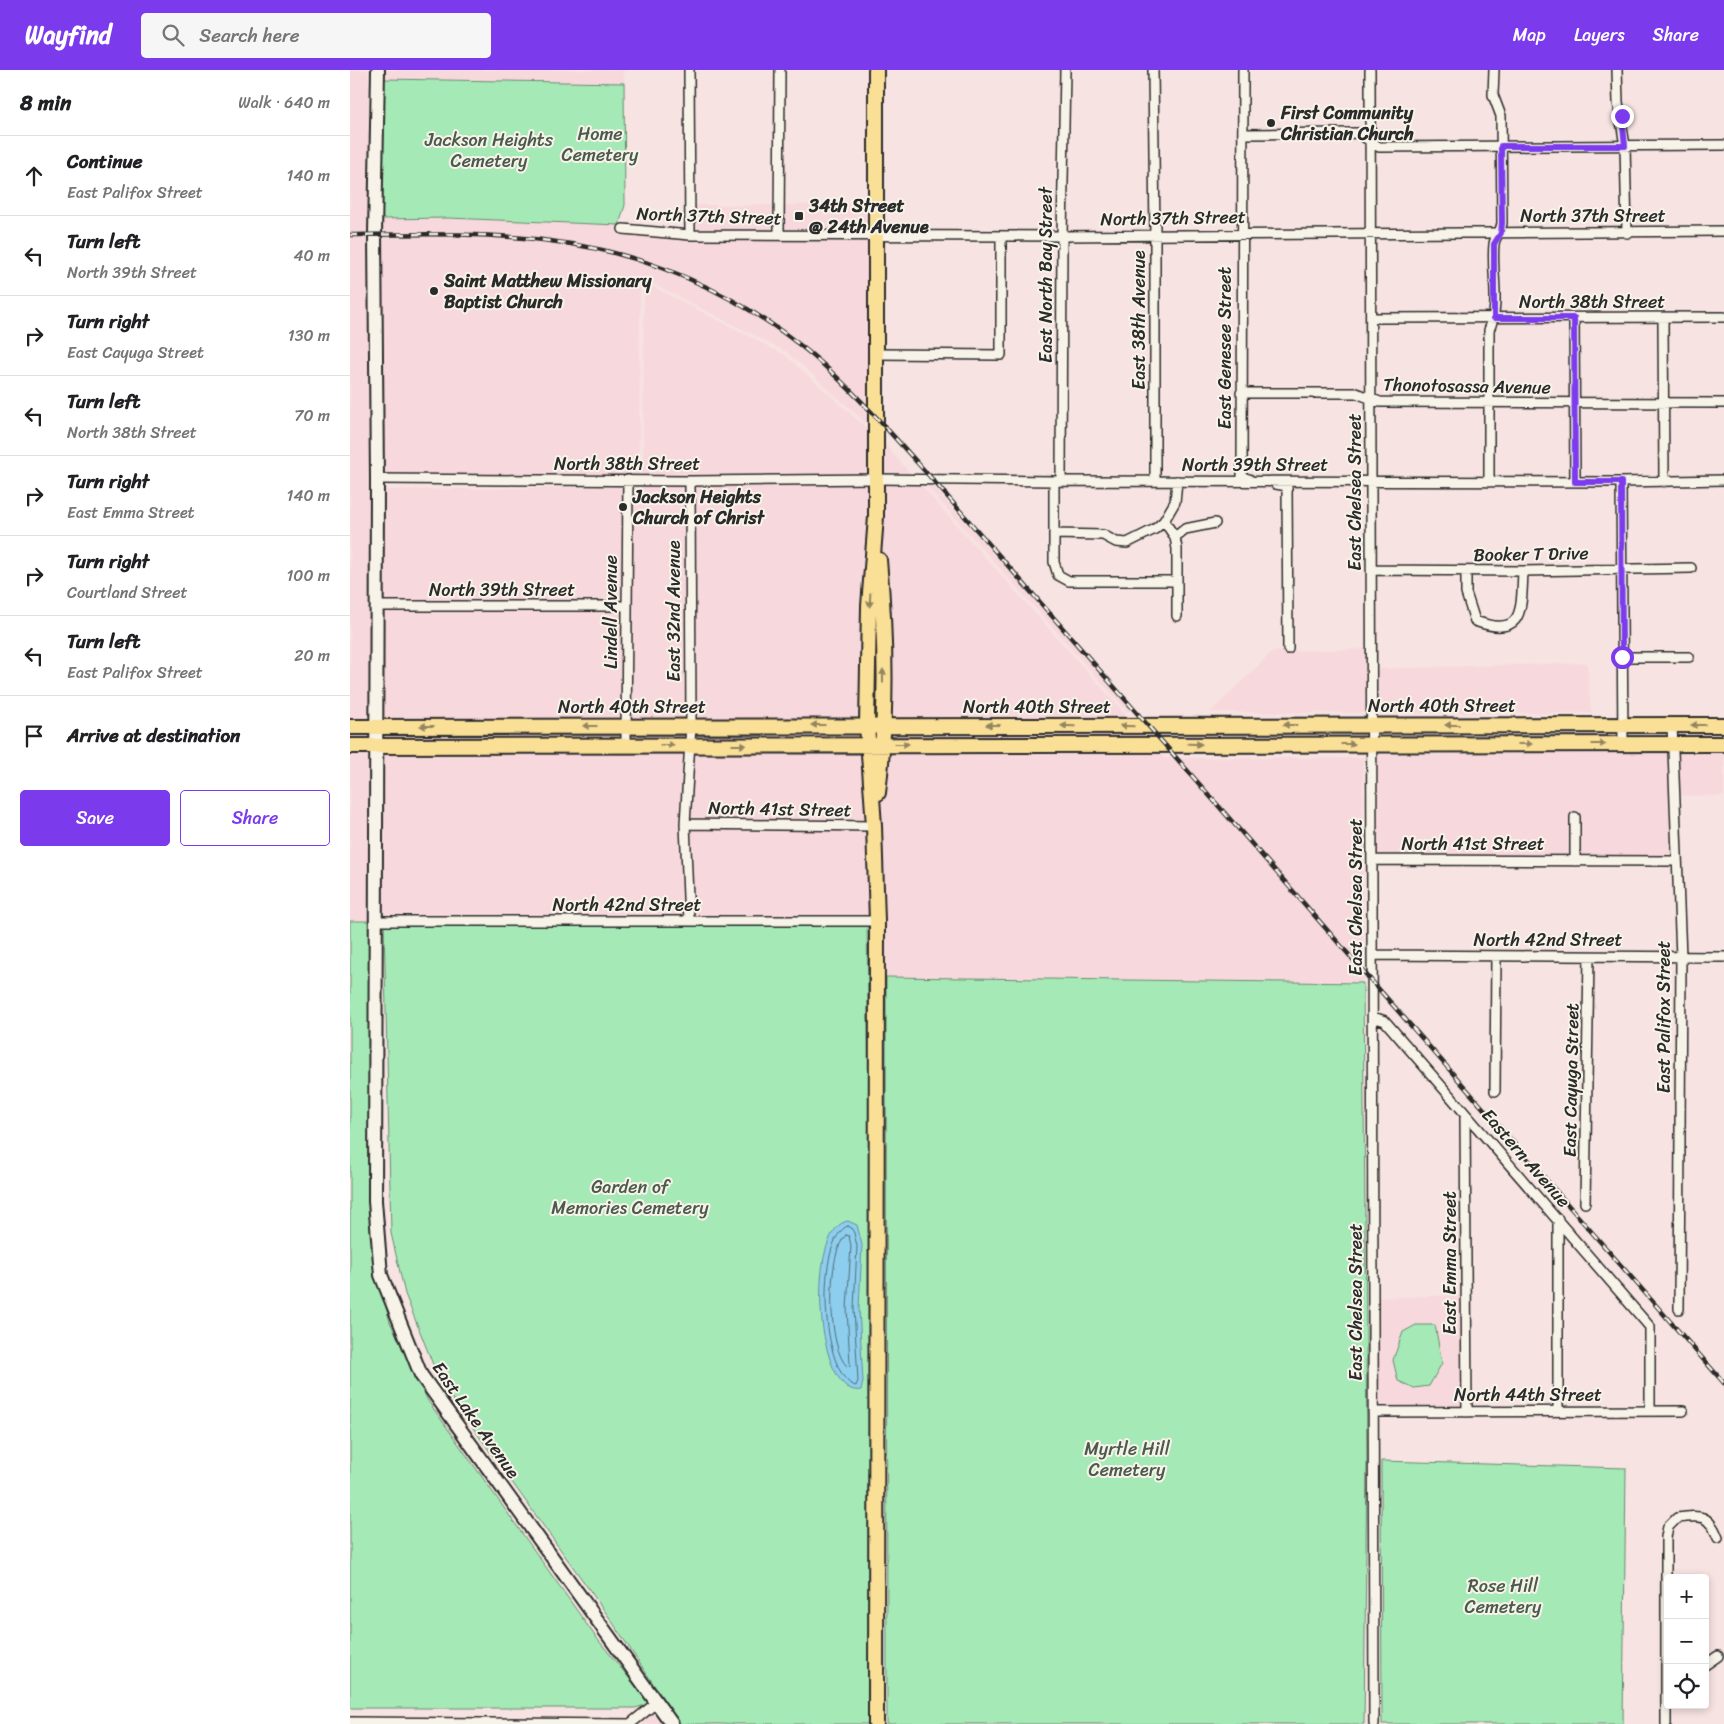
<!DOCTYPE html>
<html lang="en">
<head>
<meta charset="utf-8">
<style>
  :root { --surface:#fff; --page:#f6f6f6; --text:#202124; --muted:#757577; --line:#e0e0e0; --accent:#7c3aed }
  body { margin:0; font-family:Sriracha,sans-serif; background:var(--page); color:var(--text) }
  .controls { position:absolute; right:15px; bottom:15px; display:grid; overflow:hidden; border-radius:5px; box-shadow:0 2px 8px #0003 }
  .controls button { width:45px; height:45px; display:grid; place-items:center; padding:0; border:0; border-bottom:1px solid var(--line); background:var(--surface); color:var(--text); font:25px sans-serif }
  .stop { position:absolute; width:15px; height:15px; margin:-11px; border:4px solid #7c3aed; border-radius:50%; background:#fff }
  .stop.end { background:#7c3aed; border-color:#fff; box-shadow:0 1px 5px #0008 }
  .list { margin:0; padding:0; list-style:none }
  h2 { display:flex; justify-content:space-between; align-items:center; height:65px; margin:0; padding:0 20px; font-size:21px }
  h2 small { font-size:16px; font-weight:400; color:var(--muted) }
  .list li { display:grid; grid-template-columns:32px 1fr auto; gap:15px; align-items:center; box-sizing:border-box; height:80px; padding:0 20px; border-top:1px solid var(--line) }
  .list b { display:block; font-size:19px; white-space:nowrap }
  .list p { margin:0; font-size:16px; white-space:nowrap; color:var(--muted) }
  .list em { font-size:16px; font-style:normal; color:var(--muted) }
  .actions { display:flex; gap:10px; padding:15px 20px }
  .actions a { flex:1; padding:11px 0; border:1px solid var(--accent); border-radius:5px; text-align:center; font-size:18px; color:var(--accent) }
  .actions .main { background:var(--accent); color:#fff }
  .icon { flex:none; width:28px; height:28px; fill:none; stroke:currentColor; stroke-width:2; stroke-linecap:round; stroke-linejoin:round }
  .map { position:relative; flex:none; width:1374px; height:1654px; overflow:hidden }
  header { display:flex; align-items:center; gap:30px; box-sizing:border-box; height:70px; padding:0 25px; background:var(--accent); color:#fff }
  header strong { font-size:24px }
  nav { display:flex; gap:28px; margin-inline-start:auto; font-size:18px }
  .search { width:350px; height:45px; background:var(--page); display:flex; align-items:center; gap:12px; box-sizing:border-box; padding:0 18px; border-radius:5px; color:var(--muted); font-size:19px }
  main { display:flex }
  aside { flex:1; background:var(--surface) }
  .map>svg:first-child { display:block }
  .built { fill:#f7d8dc }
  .green { fill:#a5eab6; stroke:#688a70 }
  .water { fill:#8dceee; stroke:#668da0 }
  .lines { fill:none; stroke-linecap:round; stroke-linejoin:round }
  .shore { stroke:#526c79; stroke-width:1 }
  .street-casing { stroke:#2b2b2b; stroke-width:12 }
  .secondary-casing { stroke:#2b2b2b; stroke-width:16 }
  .primary-casing { stroke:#2b2b2b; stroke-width:18 }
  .street { stroke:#f7f3e8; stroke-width:9 }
  .secondary { stroke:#f7f3e8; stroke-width:12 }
  .primary { stroke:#fadf96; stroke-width:14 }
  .rail-casing { stroke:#2b2b2b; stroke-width:4.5 }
  .rail { stroke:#f7f3e8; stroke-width:2.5; stroke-dasharray:8; stroke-linecap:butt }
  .oneway { fill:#928560 }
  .route { stroke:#7c3aed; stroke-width:6 }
  .poi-dot { fill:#2b2b2b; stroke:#f7f3e8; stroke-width:2 }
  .labels { text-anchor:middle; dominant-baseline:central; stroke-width:4; stroke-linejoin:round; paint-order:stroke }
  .poi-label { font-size:18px; font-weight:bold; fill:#2b2b2b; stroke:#f7f3e8; text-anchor:start }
  .park-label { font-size:18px; fill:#4a5b4e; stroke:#f7f3e8 }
  .street-label { font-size:18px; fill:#2b2b2b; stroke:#f7f3e8 }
</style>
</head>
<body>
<header>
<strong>Wayfind</strong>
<div class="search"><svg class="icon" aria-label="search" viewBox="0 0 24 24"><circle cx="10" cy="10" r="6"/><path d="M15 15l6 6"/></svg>Search here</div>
<nav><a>Map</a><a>Layers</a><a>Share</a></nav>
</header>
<main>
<aside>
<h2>8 min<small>Walk · 640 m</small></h2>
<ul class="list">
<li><svg class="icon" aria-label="ahead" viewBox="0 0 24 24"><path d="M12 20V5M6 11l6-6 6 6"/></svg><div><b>Continue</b><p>East Palifox Street</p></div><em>140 m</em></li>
<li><svg class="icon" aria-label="left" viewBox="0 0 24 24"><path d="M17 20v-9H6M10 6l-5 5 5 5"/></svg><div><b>Turn left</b><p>North 39th Street</p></div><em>40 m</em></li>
<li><svg class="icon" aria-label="right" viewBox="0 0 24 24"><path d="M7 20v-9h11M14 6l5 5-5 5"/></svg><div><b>Turn right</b><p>East Cayuga Street</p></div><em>130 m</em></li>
<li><svg class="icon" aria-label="left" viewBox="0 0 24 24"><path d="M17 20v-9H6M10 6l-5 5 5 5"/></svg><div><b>Turn left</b><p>North 38th Street</p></div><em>70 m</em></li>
<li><svg class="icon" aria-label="right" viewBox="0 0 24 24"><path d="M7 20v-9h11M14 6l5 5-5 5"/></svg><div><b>Turn right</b><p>East Emma Street</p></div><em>140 m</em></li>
<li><svg class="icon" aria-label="right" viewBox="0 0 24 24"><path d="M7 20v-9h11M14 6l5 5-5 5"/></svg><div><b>Turn right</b><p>Courtland Street</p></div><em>100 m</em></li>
<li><svg class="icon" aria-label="left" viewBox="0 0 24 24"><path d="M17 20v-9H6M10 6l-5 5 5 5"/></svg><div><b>Turn left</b><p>East Palifox Street</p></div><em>20 m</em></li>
<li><svg class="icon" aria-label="arrive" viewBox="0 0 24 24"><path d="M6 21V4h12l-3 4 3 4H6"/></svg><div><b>Arrive at destination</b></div></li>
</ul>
<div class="actions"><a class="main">Save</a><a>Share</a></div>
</aside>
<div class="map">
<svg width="1374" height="1654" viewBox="0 0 1374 1654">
  <rect width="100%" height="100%" fill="#f7e3e1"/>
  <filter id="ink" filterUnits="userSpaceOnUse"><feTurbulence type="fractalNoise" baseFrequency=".02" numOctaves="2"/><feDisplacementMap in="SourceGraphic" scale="10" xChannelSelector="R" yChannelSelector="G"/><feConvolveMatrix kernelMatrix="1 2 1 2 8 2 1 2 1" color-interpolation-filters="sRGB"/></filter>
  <g filter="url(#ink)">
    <path class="built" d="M0,0H18L21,420L293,417L294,212L435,285L533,373L814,688H1013V913L527,907V852L0,850Z
      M33,0H274V13L33,9Z
      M521,134V161H434V135Z
      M344,135H425V161H344Z
      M98,148L269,155L268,163L335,169H521V357L437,282L294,209L290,212L289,406L32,405L30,149Z
      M574,413H580L784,641H777Z
      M1017,579L1016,643L861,642L923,581L942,583V581Z
      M1237,593L1241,643H1026V599Z
      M1318,683L1321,787H1230L1229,743L1220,744V786L1026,785V685Z
      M1327,683H1374V726L1328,725Z
      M1111,1225L1112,1337L1027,1338V1228Z
      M305,1639L316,1654H287Z"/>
    <path class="green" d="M33,9L274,13L275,135L269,155L98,148L30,149Z
      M0,851H21L18,1130L24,1193L40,1252L78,1331L245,1566L300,1634L285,1638H0Z
      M34,851H517L521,1228L520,1654H330L259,1547L90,1312L55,1224L41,1163Z
      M536,907L1013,913L1017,1390L1014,1654H537Z
      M1066,1255H1085L1092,1293L1079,1316L1064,1318L1048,1311L1043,1290L1053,1262Z
      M1031,1391L1276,1398L1273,1654H1032Z"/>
    <path class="water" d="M498,1151L507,1155L512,1175L509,1238L513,1312L511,1320C465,1329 455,1157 498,1151Z"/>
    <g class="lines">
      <path class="shore" d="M498,1156L503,1159L507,1176L504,1238L508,1311L506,1316C470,1307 465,1166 498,1156Z
        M496,1165L499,1166L501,1176L497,1238L500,1295L498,1297C477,1281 476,1182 496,1165Z"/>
      <g class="street-casing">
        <path id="street" d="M339,0L340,165
          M803,0L805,165V410
          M893,0L892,407L899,409
          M1020,0L1024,1654
          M1267,0L1268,32L1275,76L1277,163
          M893,64L1008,63L1029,77L1374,75
          M273,159L340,165L712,166L1374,161
          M429,165L430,0
          M1021,248L1374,247
          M1224,248L1225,412
          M1313,249L1314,412
          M526,284L651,285V166
          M891,323H1006L1030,332L1374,333
          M27,409L340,411L526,409L704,411L1271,412L1374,410
          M704,411V492L708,505L719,511H827
          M711,411L712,166L715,0
          M1139,412V260C1151,234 1141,203 1144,174C1145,166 1151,162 1152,153L1151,46L1143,25L1144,0
          M1271,412L1273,674
          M926,414L937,416L938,579
          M814,451L825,467L827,479V546
          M704,464L753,465L766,472L777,473L805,459L814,451L825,432L827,411
          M825,467L835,459L865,453
          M1022,500L1173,501L1341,498
          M1116,502V523L1125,551C1175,569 1171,539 1173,501
          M27,536H277
          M1272,587H1339
          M1322,655L1331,887L1329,1239
          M276,675L278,410
          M335,754L524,756
          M1022,790L1326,791
          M1225,791V747
          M27,851H527
          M339,851L335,754L341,655L340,411
          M1022,885L1374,887
          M1023,947L1035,951L1300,1257V1341
          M1145,1021L1146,886
          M1115,1044L1117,1342
          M1235,1133L1239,887
          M1208,1149V1341
          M1023,1342L1333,1341
          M1355,1595L1368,1586
          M0,1652L280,1654L306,1633
          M1316,1654V1467L1318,1457L1327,1448C1351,1445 1359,1444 1368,1468"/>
      </g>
      <g class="secondary-casing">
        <path id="secondary" d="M28,0L25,164L27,409L25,1131L31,1205L71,1305L322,1654"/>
      </g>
      <g class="primary-casing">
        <path id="primary" d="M0,657L1374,655
          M0,676L1374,674
          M528,723C537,647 536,567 529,490
          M526,1654L527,851L524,756L517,655L519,536L526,447V0"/>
      </g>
      <use href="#street" class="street"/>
      <use href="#secondary" class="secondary"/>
      <use href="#primary" class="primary"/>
      <g class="rail-casing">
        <path id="rail" d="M0,165C67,164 134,162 200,171C295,182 388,223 461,284C505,321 543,366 582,409L1374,1313"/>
      </g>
      <use href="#rail" class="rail"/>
    </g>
    <defs><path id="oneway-solid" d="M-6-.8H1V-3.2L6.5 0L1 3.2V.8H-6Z" transform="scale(1.25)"/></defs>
    <g class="oneway">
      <use href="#oneway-solid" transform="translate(520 530) rotate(93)"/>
      <use href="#oneway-solid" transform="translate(533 606) rotate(-90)"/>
      <use href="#oneway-solid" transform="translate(468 655) rotate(180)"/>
      <use href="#oneway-solid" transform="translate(643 655) rotate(180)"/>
      <use href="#oneway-solid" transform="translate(940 655) rotate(-180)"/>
      <use href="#oneway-solid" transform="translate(1102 655) rotate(180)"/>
      <use href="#oneway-solid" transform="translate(1348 655) rotate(-180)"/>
      <use href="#oneway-solid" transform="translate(77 656) rotate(180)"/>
      <use href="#oneway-solid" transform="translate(240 656) rotate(180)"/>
      <use href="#oneway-solid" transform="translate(718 656) rotate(-179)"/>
      <use href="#oneway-solid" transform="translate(777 656) rotate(-179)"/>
      <use href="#oneway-solid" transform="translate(552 674)"/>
      <use href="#oneway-solid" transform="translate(845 674) rotate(1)"/>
      <use href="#oneway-solid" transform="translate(998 674)"/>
      <use href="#oneway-solid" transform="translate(1175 674)"/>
      <use href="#oneway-solid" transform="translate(1249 674)"/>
      <use href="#oneway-solid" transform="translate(317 675)"/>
      <use href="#oneway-solid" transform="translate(389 675)"/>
    </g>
  </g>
  <g class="lines" filter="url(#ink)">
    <path class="route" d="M1272,46L1275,76H1151L1152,153L1151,163L1144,174V248H1224L1225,412H1271L1272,587"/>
  </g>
  <g class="poi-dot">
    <circle cx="921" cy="53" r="5"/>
    <rect x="444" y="141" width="10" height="10" rx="2.5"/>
    <circle cx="84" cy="221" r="5"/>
    <circle cx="273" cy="437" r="5"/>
  </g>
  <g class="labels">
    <g class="poi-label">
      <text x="931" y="43">First Community<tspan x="931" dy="21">Christian Church</tspan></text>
      <text x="459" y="136">34th Street<tspan x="459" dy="21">@ 24th Avenue</tspan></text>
      <text x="94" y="211">Saint Matthew Missionary<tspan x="94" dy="21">Baptist Church</tspan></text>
      <text x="283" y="427">Jackson Heights<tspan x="283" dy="21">Church of Christ</tspan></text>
    </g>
    <g class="park-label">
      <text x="250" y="64">Home<tspan x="250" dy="21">Cemetery</tspan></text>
      <text x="139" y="70">Jackson Heights<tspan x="139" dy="21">Cemetery</tspan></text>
      <text x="280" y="1117">Garden of<tspan x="280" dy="21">Memories Cemetery</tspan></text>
      <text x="777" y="1379">Myrtle Hill<tspan x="777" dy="21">Cemetery</tspan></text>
      <text x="1153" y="1516">Rose Hill<tspan x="1153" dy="21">Cemetery</tspan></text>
    </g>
    <g class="street-label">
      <text transform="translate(359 146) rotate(2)">North 37th Street</text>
      <text x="1243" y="146">North 37th Street</text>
      <text transform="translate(823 148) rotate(-1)">North 37th Street</text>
      <text transform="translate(696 205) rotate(-90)">East North Bay Street</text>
      <text x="1242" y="232">North 38th Street</text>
      <text transform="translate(789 250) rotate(-90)">East 38th Avenue</text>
      <text transform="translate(875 278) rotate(-90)">East Genesee Street</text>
      <text transform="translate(1117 316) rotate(1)">Thonotosassa Avenue</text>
      <text x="277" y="394">North 38th Street</text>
      <text x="905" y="395">North 39th Street</text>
      <text transform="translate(1005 422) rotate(-90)">East Chelsea Street</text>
      <text transform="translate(1181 484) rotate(-1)">Booker T Drive</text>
      <text x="152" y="520">North 39th Street</text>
      <text transform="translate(324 541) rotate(-90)">East 32nd Avenue</text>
      <text transform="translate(261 542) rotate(-90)">Lindell Avenue</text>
      <text x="1092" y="636">North 40th Street</text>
      <text x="282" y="637">North 40th Street</text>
      <text x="687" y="637">North 40th Street</text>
      <text transform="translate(430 739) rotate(1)">North 41st Street</text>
      <text x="1123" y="774">North 41st Street</text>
      <text transform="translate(1006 827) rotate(-90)">East Chelsea Street</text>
      <text x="277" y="835">North 42nd Street</text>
      <text x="1198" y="870">North 42nd Street</text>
      <text transform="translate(1314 947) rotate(-90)">East Palifox Street</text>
      <text transform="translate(1221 1010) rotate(-89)">East Cayuga Street</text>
      <text transform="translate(1176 1088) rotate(49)">Eastern Avenue</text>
      <text transform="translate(1100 1193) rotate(-90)">East Emma Street</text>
      <text transform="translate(1006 1232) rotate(-90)">East Chelsea Street</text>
      <text x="1178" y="1325">North 44th Street</text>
      <text transform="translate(126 1350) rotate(55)">East Lake Avenue</text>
    </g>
  </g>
</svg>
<div class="controls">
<button>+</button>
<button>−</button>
<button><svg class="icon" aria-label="locate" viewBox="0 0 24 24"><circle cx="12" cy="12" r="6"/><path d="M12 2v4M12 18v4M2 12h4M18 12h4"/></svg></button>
</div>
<div class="stop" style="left:1272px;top:587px"></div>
<div class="stop end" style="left:1272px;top:46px"></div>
</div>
</main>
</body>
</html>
